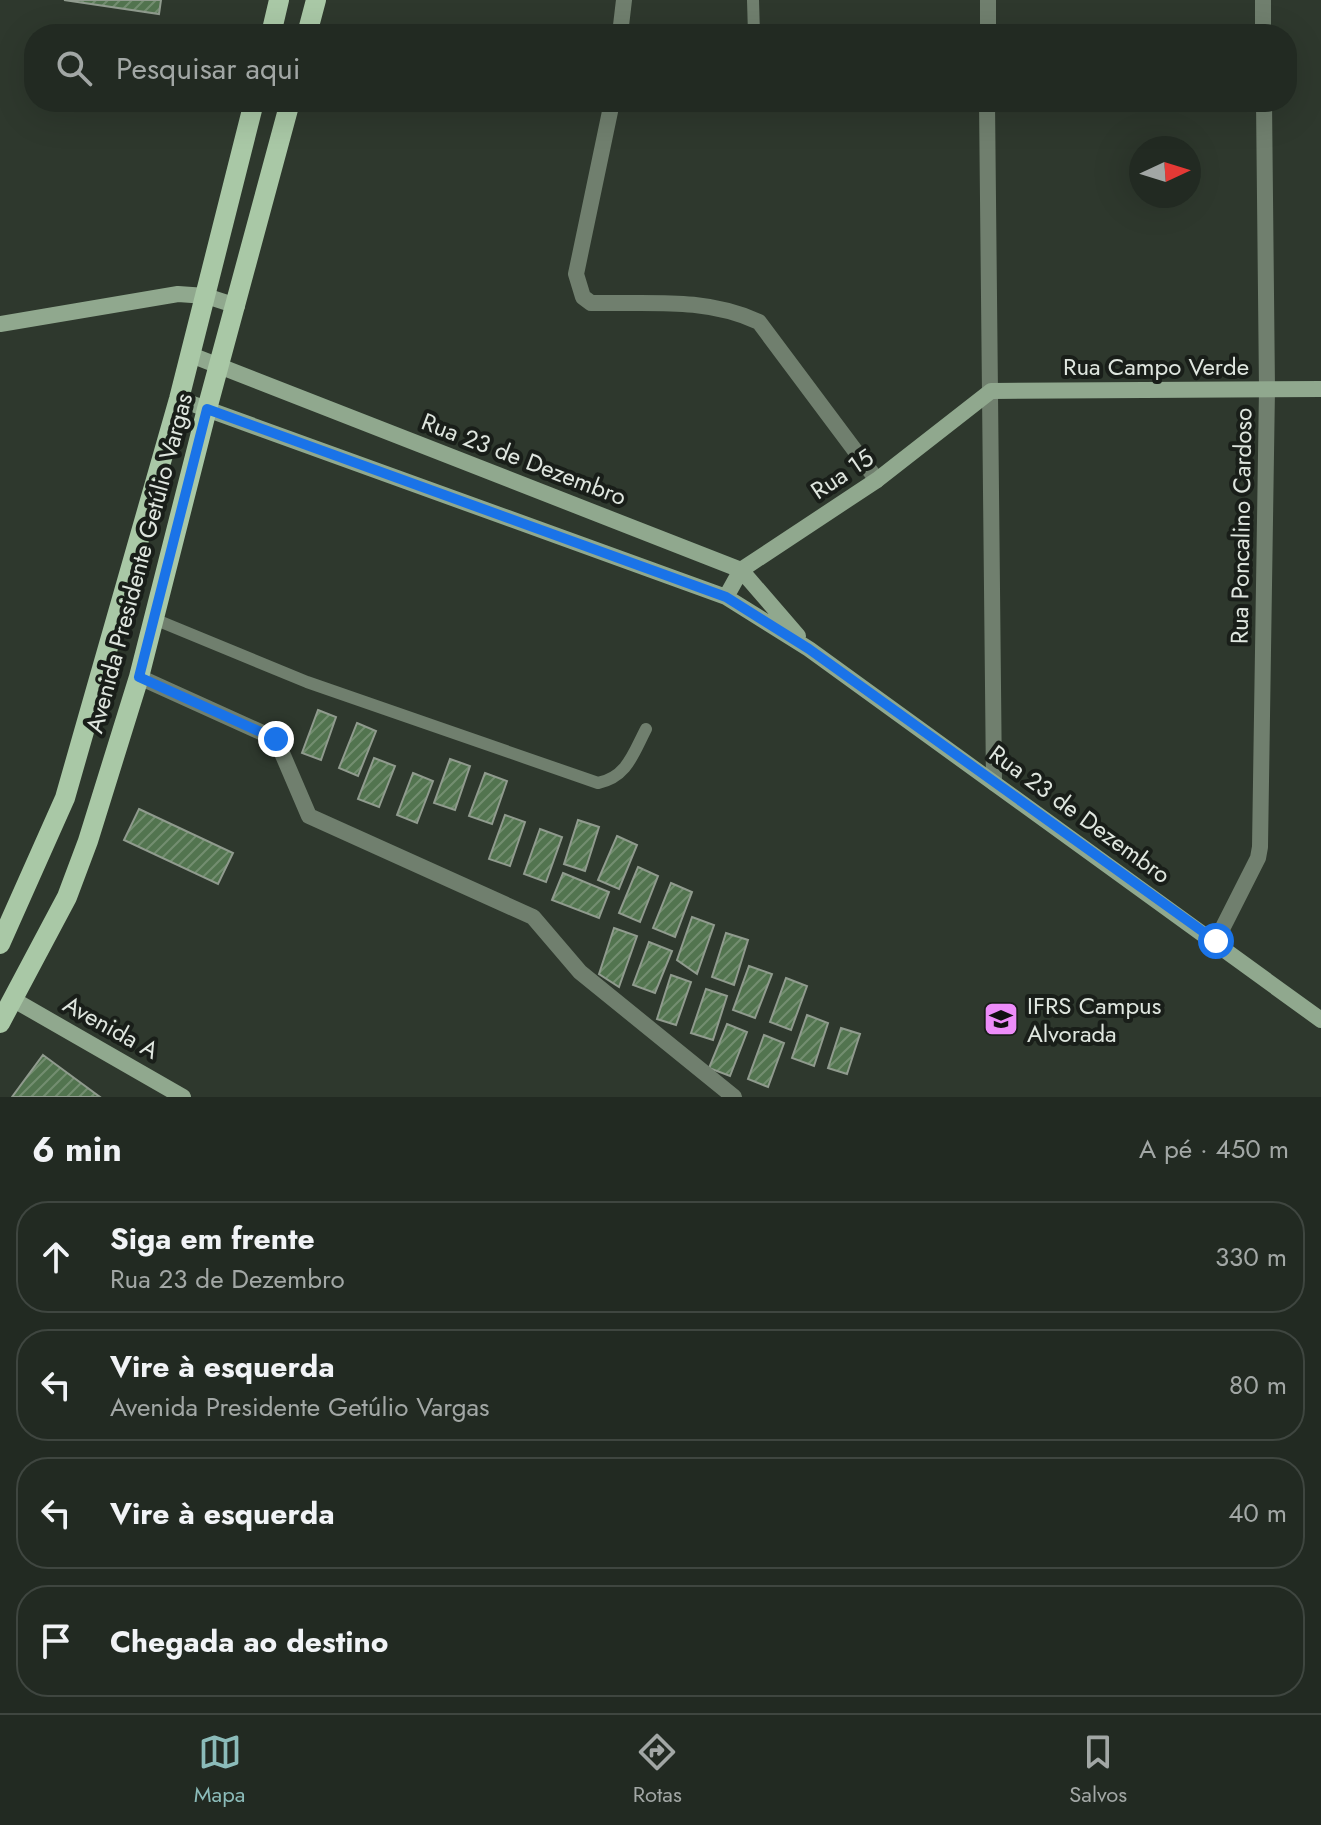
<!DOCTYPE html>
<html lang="pt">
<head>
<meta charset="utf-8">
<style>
  :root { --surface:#222a22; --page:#2a322a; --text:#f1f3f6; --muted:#a2a7a5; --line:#3f4640; --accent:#8bbbb9 }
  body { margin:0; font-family:Jost,sans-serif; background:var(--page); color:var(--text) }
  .compass { position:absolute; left:1129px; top:136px; width:72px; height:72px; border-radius:50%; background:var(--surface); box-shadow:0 8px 32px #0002; rotate:86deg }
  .stop { position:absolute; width:24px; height:24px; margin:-18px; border:6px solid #1a73e8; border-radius:50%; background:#fff }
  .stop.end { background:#1a73e8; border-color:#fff; box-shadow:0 2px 8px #0008 }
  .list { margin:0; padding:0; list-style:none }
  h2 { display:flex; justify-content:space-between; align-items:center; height:104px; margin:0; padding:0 32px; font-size:34px }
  h2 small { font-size:26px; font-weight:400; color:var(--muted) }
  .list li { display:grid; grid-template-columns:52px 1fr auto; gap:24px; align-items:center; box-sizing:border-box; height:112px; margin:0 16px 16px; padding:0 16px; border:2px solid var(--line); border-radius:32px }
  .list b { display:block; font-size:30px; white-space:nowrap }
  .list p { margin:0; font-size:26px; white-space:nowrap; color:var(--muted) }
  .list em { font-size:26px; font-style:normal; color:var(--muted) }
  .icon { flex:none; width:44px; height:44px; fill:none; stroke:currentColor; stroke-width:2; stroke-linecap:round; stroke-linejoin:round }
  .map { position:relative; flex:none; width:1321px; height:1097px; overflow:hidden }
  .search { position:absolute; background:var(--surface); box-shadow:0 8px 32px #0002; left:24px; right:24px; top:24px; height:88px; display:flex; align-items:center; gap:20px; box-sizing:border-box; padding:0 28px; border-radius:32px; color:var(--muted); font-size:30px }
  .sheet { height:616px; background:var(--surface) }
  nav { display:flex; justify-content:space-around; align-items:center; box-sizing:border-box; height:112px; border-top:2px solid var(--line); background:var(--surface); font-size:22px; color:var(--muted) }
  nav a { display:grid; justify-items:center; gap:4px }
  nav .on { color:var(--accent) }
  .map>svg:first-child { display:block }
  .building { fill:url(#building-hatch); stroke:#909b8e; stroke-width:2 }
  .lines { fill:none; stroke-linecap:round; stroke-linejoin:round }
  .lane { stroke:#707f6e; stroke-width:12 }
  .street { stroke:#707f6e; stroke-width:16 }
  .secondary { stroke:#90a88e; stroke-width:16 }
  .primary { stroke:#a9c8a6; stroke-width:20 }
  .route { stroke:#1a73e8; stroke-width:10 }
  .labels { text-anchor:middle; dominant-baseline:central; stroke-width:8; stroke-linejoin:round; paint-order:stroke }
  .street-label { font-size:24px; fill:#dfe6df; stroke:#191e19 }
  .poi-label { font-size:24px; fill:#dfe6df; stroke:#191e19; text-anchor:start }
</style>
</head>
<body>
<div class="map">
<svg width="1321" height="1097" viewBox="0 0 1321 1097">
  <defs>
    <pattern id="building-hatch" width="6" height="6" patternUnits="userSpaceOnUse" patternTransform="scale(2)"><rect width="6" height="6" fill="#52744f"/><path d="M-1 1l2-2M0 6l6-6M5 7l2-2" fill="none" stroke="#738e70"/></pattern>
  </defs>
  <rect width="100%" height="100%" fill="#2e382d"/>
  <path class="building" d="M64,0H161L159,14Z
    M318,710L336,717L321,760L302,753Z
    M357,723L376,731L358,776L339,768Z
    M374,758L395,766L379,807L358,799Z
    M450,759L470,766L455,810L434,803Z
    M413,773L433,781L417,823L397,815Z
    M485,773L507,781L492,824L469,816Z
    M139,809L233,853L218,884L124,840Z
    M505,815L525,822L510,866L489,859Z
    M578,820L599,827L585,871L564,864Z
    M540,829L562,837L546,882L524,874Z
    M617,836L637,845L619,889L598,880Z
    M638,867L658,876L640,922L619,913Z
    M563,873L609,892L599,918L552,900Z
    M671,883L692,892L675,937L653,928Z
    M692,917L714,925L697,974L677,960Z
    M614,928L637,936L619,987L599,974Z
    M726,933L748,940L734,985L712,977Z
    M649,942L672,951L655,993L633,985Z
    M749,966L772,974L755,1018L733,1010Z
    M671,975L691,982L676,1025L657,1019Z
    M786,978L807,986L791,1030L770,1022Z
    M706,989L727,996L713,1040L691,1033Z
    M807,1015L828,1023L814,1066L792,1058Z
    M727,1024L747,1032L730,1076L709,1068Z
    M841,1028L860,1034L847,1074L828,1068Z
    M764,1035L784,1043L768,1087L748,1079Z
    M43,1055L100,1097H12Z"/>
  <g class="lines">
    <path class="lane" d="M753,0L754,34
      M154,619L307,682L598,783C627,777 633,754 646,729"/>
    <path class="street" d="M1263,0V34
      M620,34L624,0
      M988,34V0
      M612,102L576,274L583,297L591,303C648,304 706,297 759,322L877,480
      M796,102L987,104
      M987,102L994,783
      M139,677L276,739L309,816L533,917L580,972L734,1097
      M1216,941L1258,858L1260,847L1267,389L1264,102"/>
    <path class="secondary" d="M0,324L178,294L206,296L237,306
      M191,355L741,570L798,636
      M179,399L726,597L809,649L1321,1020
      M726,597L741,570L877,480L991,391L1321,389
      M14,1000L183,1097"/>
    <path class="primary" d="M271,34L279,0
      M307,34L316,0
      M0,944L65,798L179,399L254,102
      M0,1023L67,897L88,841L139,677L207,409L290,102"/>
  </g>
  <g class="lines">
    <path class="route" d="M276,739L139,677L207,409L726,597L809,649L1216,941"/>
  </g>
  <defs>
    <g id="university-square" transform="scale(1.8)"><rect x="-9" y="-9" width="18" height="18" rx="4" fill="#ed8cf9" stroke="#191e19"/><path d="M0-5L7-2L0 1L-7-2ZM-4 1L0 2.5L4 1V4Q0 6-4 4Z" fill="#111"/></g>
  </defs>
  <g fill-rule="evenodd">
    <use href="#university-square" x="1001" y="1019"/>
  </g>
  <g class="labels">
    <g class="street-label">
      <text x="1156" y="366">Rua Campo Verde</text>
      <text transform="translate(524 459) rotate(21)">Rua 23 de Dezembro</text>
      <text transform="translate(842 474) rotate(-34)">Rua 15</text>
      <text transform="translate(1241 526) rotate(-89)">Rua Poncalino Cardoso</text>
      <text transform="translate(139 563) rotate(-75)">Avenida Presidente Getúlio Vargas</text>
      <text transform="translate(1080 814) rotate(36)">Rua 23 de Dezembro</text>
      <text transform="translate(111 1027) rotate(29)">Avenida A</text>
    </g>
    <g class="poi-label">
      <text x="1027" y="1005">IFRS Campus<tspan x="1027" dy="28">Alvorada</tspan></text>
    </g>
  </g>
</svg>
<svg class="compass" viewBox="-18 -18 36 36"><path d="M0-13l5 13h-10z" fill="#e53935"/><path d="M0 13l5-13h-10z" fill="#a2a7a5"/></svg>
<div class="stop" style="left:1216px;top:941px"></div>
<div class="stop end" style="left:276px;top:739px"></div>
<div class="search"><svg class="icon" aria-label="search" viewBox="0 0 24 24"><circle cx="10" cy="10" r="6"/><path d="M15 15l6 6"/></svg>Pesquisar aqui</div>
</div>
<section class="sheet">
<h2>6 min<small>A pé · 450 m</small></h2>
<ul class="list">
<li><svg class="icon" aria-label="ahead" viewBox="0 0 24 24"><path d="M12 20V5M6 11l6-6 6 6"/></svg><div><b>Siga em frente</b><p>Rua 23 de Dezembro</p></div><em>330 m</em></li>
<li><svg class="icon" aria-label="left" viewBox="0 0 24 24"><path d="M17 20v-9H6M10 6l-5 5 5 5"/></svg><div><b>Vire à esquerda</b><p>Avenida Presidente Getúlio Vargas</p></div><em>80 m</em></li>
<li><svg class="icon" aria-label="left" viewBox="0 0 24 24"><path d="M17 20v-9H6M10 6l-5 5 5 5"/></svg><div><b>Vire à esquerda</b></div><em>40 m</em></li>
<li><svg class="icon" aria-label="arrive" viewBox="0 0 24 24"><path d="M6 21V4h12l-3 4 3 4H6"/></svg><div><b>Chegada ao destino</b></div></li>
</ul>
</section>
<nav>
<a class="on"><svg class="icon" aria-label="map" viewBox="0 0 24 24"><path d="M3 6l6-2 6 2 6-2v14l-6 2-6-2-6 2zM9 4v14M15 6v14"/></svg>Mapa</a>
<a><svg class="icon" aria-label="directions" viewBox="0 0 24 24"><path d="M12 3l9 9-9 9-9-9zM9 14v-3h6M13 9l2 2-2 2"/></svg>Rotas</a>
<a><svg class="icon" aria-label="saved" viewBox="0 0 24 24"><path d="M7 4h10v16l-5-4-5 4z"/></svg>Salvos</a>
</nav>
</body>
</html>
